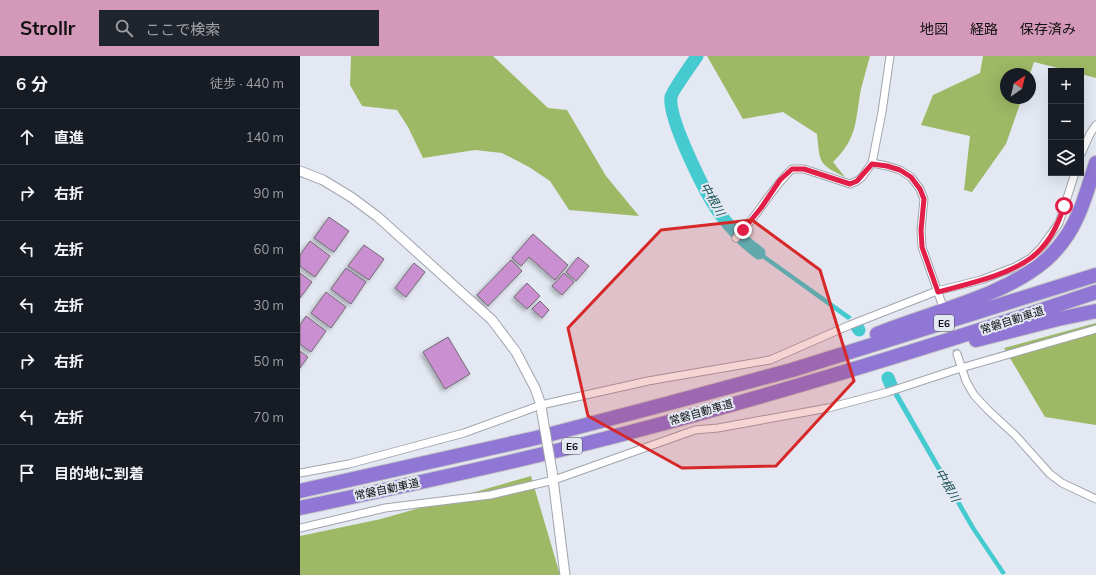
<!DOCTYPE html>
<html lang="ja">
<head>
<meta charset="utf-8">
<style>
  :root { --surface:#171b24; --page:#20242c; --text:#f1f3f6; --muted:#9ea1a6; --line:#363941; --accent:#d498b8 }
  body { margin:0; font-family:Mulish,"Noto Sans JP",sans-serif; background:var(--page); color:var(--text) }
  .controls { position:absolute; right:12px; top:12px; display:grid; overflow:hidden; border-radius:0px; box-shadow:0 4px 16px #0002 }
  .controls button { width:36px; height:36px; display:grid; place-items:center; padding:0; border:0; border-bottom:1px solid var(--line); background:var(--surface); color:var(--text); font:20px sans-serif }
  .compass { position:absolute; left:700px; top:12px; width:36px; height:36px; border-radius:50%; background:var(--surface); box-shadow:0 4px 16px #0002; rotate:35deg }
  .stop { position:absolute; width:12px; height:12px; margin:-9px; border:3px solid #e11d48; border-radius:50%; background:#fff }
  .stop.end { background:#e11d48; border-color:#fff; box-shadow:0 1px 4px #0008 }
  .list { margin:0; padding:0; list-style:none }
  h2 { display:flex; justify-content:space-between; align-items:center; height:52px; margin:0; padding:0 16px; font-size:17px }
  h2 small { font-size:13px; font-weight:400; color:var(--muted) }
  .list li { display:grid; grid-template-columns:26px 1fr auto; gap:12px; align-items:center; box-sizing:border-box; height:56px; padding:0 16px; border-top:1px solid var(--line) }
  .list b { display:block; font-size:15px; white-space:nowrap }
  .list em { font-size:13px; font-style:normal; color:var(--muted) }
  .icon { flex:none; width:22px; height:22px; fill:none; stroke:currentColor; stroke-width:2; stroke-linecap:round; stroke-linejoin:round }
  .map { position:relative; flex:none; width:796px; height:519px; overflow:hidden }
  header { display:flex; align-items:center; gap:24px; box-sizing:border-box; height:56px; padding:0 20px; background:var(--accent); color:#111 }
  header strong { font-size:19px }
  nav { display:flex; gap:22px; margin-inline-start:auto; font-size:14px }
  .search { width:280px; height:36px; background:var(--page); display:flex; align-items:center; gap:10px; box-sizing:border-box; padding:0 14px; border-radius:0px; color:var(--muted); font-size:15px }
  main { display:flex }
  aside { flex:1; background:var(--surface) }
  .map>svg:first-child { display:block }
  .forest { fill:#9db966 }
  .water { fill:#45cad0 }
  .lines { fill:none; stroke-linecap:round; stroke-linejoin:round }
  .river { stroke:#45cad0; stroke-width:13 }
  .building { fill:#ca8fd0; stroke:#716a72; filter:url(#shadow) }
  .minor-tunnel { stroke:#c3c7d1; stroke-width:7; stroke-dasharray:7 3.5; stroke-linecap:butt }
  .minor-casing { stroke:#a1a5ae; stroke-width:9 }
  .tertiary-casing { stroke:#a1a5ae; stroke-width:11 }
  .motorway-casing { stroke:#c5c5c6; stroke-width:16 }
  .minor { stroke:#fff; stroke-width:7 }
  .tertiary { stroke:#fff; stroke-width:9 }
  .motorway { stroke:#9077d5; stroke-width:14 }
  .tertiary-bridge-casing { stroke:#a1a5ae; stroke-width:11; stroke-linecap:butt }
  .tertiary-bridge { stroke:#fff; stroke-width:9 }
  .route { stroke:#e11d48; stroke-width:5 }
  .marked { fill:#d62828; fill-opacity:0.2; stroke:#d62828; stroke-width:3; stroke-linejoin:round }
  .labels { text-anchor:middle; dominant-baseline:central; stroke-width:4; stroke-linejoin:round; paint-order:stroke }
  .shield { fill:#e3e8f2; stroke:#4e5056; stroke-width:1 }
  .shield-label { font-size:10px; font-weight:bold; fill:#0e0f13 }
  .street-label { font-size:11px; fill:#0e0f13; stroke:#e3e8f2 }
  .water-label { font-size:12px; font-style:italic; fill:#134d4f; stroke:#e3e8f2 }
</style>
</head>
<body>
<header>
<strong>Strollr</strong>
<div class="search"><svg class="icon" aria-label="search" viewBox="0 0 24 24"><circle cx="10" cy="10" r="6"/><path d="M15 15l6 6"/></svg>ここで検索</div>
<nav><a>地図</a><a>経路</a><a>保存済み</a></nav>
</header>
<main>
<aside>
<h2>6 分<small>徒歩 · 440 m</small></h2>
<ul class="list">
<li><svg class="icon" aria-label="ahead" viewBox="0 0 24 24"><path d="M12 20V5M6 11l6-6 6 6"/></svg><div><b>直進</b></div><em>140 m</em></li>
<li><svg class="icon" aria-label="right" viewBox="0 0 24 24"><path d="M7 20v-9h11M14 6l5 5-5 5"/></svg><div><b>右折</b></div><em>90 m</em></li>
<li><svg class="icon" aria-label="left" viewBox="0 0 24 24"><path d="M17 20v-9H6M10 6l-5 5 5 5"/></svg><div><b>左折</b></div><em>60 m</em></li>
<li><svg class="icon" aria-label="left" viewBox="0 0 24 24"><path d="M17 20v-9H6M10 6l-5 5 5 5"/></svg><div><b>左折</b></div><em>30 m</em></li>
<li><svg class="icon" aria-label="right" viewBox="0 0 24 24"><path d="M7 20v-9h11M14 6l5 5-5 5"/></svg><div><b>右折</b></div><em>50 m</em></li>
<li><svg class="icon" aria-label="left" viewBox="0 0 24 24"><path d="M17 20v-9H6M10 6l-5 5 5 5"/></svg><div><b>左折</b></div><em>70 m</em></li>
<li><svg class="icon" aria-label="arrive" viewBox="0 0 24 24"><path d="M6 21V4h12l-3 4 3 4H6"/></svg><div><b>目的地に到着</b></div></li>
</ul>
</aside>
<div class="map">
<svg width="796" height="519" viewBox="0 0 796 519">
  <defs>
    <filter id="shadow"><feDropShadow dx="-2.5" dy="2.5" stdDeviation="2" flood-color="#0004"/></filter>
  </defs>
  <rect width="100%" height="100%" fill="#e3e8f2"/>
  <path class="forest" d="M51,0H193L248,52L267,54L306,120L339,160L269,154L250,125L229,111L202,97L175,94L123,102L108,71L97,54L62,50L50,29Z
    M407,0H570C567,11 564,22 561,33C555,65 558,82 533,106L545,121C518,108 520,107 517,78L483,56L443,63Z
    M683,0H796V22L781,18V15H770L734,6L730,18H706V42H722L706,88L672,136L664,134L670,80L621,69L633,39L680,17Z
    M796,267V369L745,361L704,292Z
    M231,420L260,519H0V480L81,463Z"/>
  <path class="water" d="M447,185L458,194L552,261L548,264L455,197L444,188Z
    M598,336L675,471L706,517L702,519L671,473L593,338Z"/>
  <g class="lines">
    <path class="river" d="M397,0C392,8 372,35 371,41C368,63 406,139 420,158C431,173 444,186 459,197
      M557,271L559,274
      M588,322L591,329"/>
  </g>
  <path class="building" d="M29,161L49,175L34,196L14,182Z
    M233,178L268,209L255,224L229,201L221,210L212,202Z
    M10,185L30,200L15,221L0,210V199Z
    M64,189L84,203L69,224L48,210Z
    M278,201L289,210L276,225L266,216Z
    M211,204L222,215L188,250L177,239Z
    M114,207L125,216L106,241L95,232Z
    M46,212L66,226L51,248L31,233Z
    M0,217L12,226L0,242Z
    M264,217L274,226L262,239L252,230Z
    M227,227L240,240L227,253L214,241Z
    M26,236L46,251L31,272L11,257Z
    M240,245L249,254L242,262L232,253Z
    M6,260L26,275L11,296L0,288V269Z
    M148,281L170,318L145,333L123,296Z
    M0,295L8,301L0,312Z"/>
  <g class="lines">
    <path class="minor-tunnel" d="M646,263L657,298"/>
    <g class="minor-casing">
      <path id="minor" d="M781,98L790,78L796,69
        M572,107L587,110L600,114L611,121L620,133L624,143L621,174L622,191L642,248
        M436,182C457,161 470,134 492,113H504L550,128L557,125L562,121L572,107L582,56L590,0
        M657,298L666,325L674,339L688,354L716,380L750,418L762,427L796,443
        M0,417L49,408L164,377L241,349L348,325L470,304L550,269L637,235L681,224L715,211L731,202L741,192L759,167L775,117
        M0,472L85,452L190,439L254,424L395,374L418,372L528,352L588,336L661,312L796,273"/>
    </g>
    <g class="tertiary-casing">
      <path id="tertiary" d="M0,115L23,124L51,141L78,161L192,264L216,296L235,332L241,349L242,357
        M252,415L265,519"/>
    </g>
    <g class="motorway-casing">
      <path id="motorway" d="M577,278C630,256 704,241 747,203C755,196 762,187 768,178C782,156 788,131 796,107
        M676,284L758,263L796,255
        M0,435L236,382L366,348L492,314L796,219
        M0,452C80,435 160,418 239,399C427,354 613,297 796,236"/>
    </g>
    <use href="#minor" class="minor"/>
    <use href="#tertiary" class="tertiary"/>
    <use href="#motorway" class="motorway"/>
    <g class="tertiary-bridge-casing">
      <path id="tertiary-bridge" d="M242,357L252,415"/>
    </g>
    <use href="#tertiary-bridge" class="tertiary-bridge"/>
  </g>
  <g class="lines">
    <path class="route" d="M443,174L461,152L480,124L492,113H504L550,128L557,125L572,108L587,110L600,114L611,121L620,133L624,143L621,174L622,191L638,236C667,228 706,220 731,202C748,189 758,170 764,150"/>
  </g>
  <path class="marked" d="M452,164L520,214L554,325L476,410L382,412L288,360L268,272L361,174Z"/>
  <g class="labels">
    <g class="shield">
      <rect x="634" y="259" width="20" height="16" rx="3"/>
      <rect x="262" y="382" width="20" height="16" rx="3"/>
    </g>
    <g class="shield-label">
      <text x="644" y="267">E6</text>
      <text x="272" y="390">E6</text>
    </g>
    <g class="street-label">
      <text transform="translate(712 264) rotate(-18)">常磐自動車道</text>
      <text transform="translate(401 356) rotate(-16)">常磐自動車道</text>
      <text transform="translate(87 433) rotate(-12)">常磐自動車道</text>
    </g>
    <g class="water-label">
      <text transform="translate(413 143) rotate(60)">中根川</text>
      <text transform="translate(648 429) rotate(60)">中根川</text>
    </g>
  </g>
</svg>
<div class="controls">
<button>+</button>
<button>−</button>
<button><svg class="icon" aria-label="layers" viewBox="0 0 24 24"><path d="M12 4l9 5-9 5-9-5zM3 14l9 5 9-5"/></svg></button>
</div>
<svg class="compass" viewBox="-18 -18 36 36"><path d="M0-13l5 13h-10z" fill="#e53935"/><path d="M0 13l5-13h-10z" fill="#9ea1a6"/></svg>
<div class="stop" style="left:764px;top:150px"></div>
<div class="stop end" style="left:443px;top:174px"></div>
</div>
</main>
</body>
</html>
